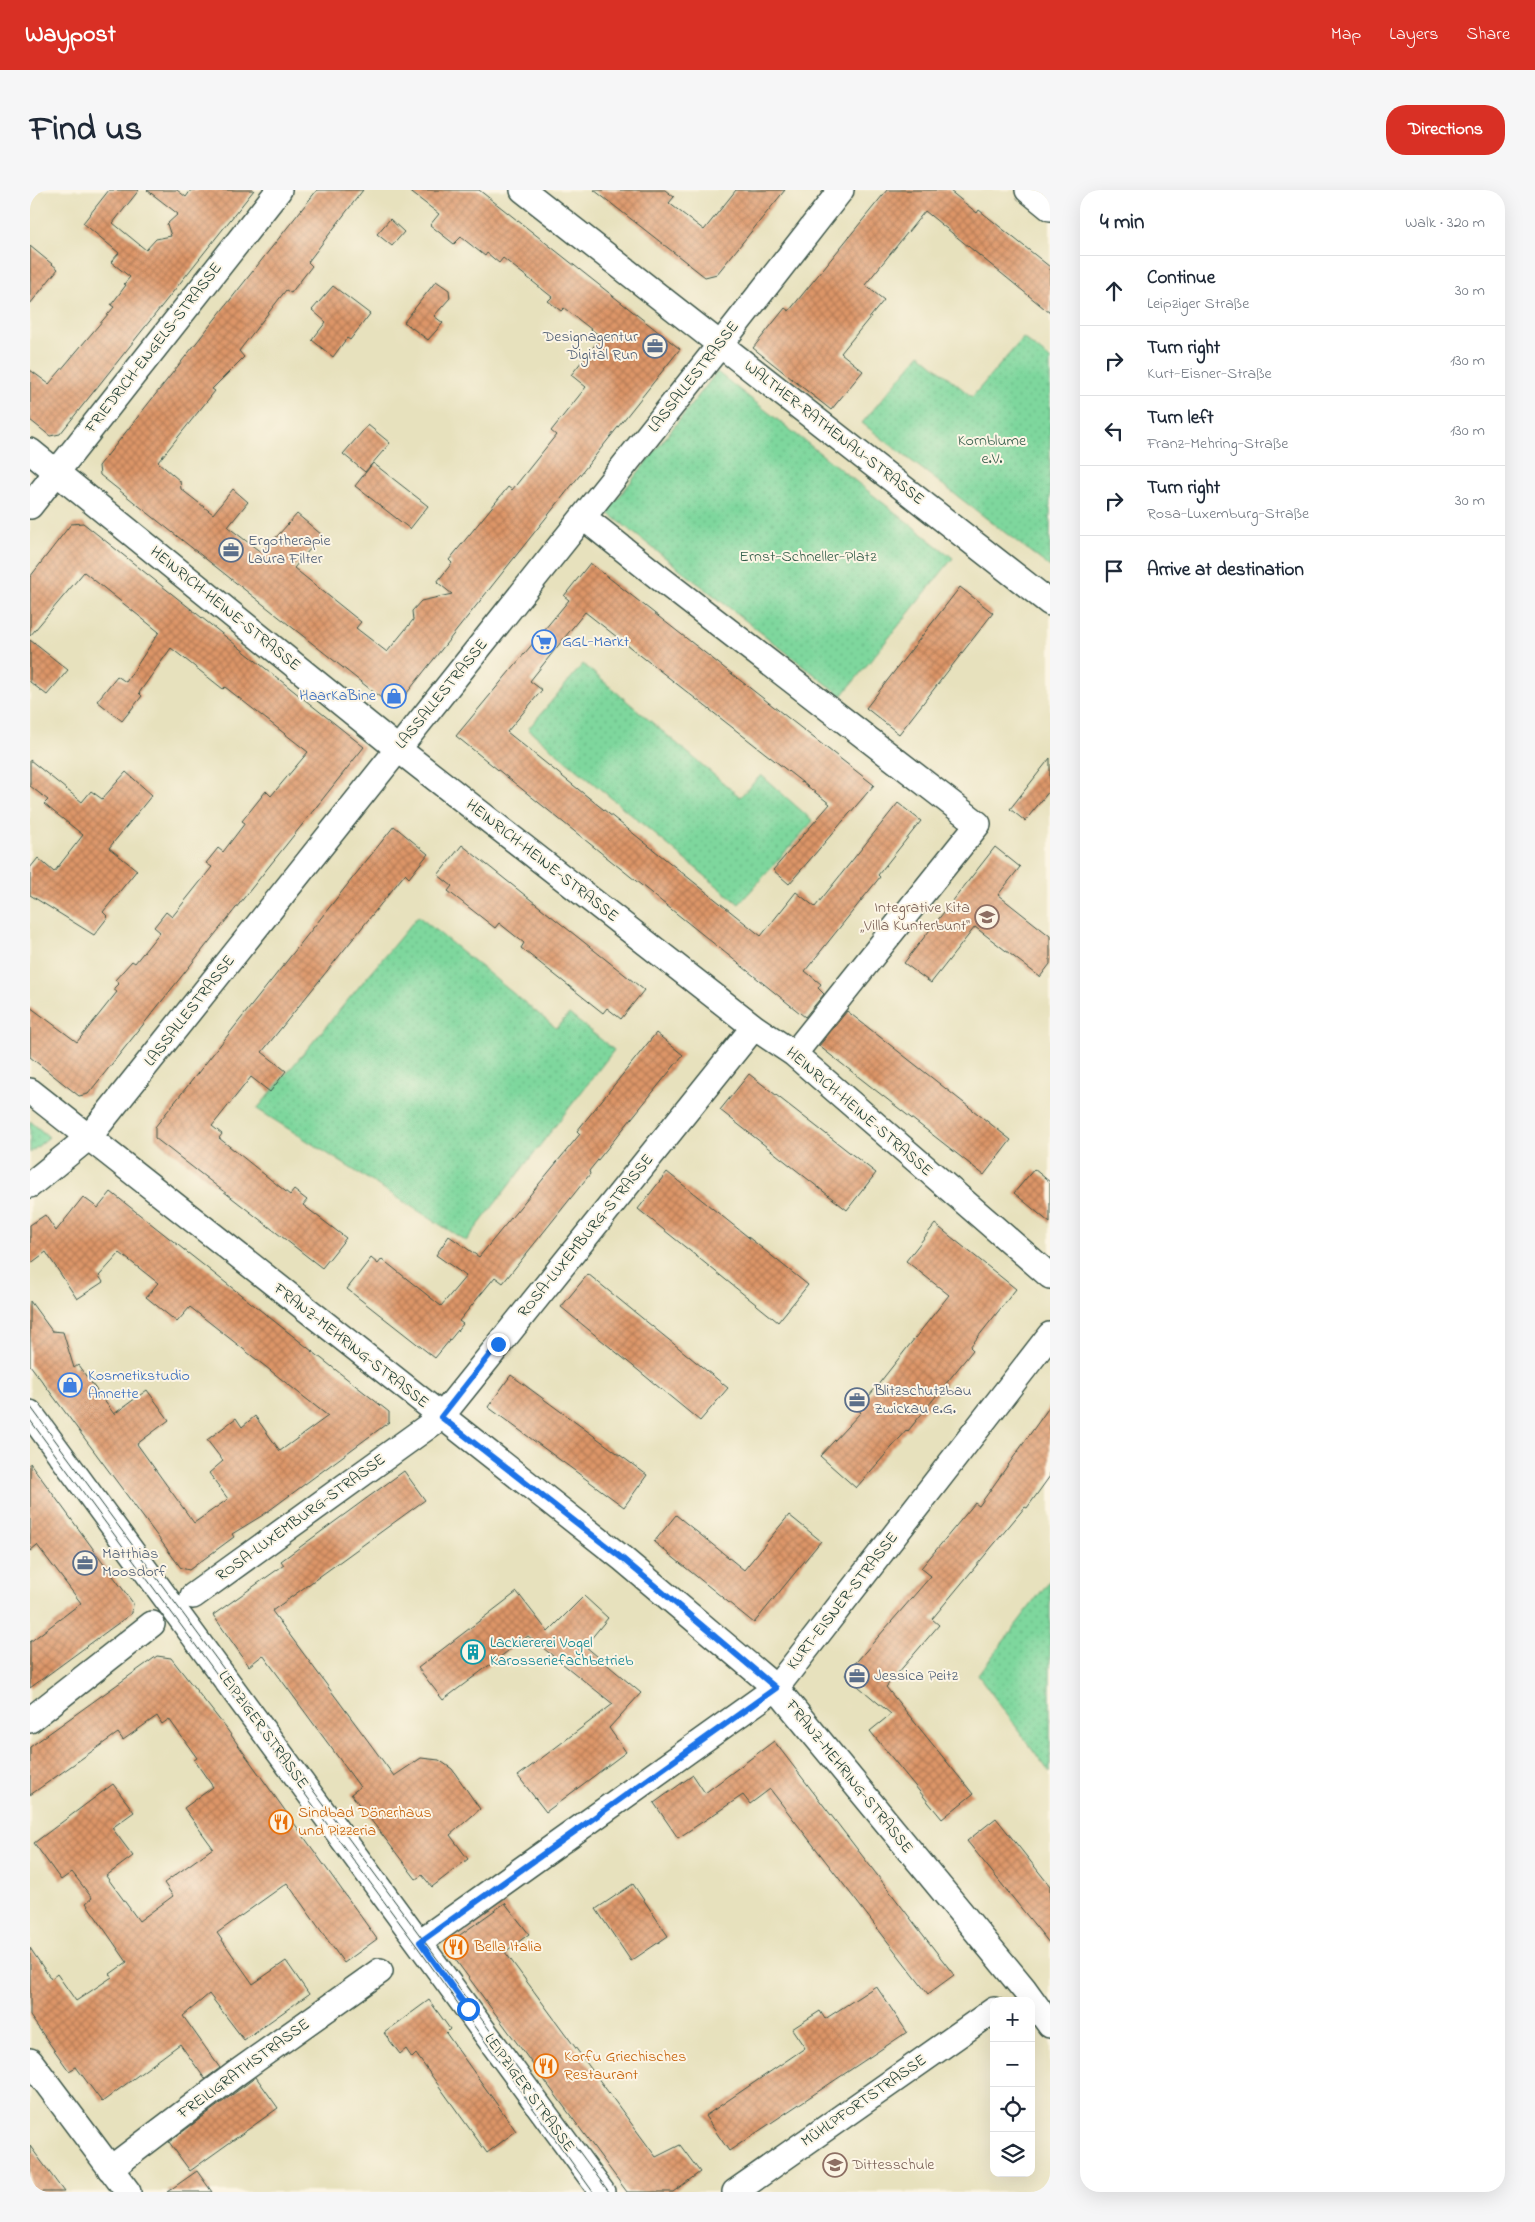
<!DOCTYPE html>
<html lang="en">
<head>
<meta charset="utf-8">
<style>
  :root { --surface:#fff; --page:#f6f6f7; --text:#1f2937; --muted:#747a83; --line:#e0e1e3; --accent:#d93025 }
  body { margin:0; font-family:"Indie Flower",sans-serif; background:var(--page); color:var(--text) }
  .controls { position:absolute; right:15px; bottom:15px; display:grid; overflow:hidden; border-radius:10px; box-shadow:0 5px 20px #0002 }
  .controls button { width:45px; height:45px; display:grid; place-items:center; padding:0; border:0; border-bottom:1px solid var(--line); background:var(--surface); color:var(--text); font:25px sans-serif }
  .stop { position:absolute; width:15px; height:15px; margin:-11px; border:4px solid #1a73e8; border-radius:50%; background:#fff }
  .stop.end { background:#1a73e8; border-color:#fff; box-shadow:0 1px 5px #0008 }
  .list { margin:0; padding:0; list-style:none }
  h2 { display:flex; justify-content:space-between; align-items:center; height:65px; margin:0; padding:0 20px; font-size:21px }
  h2 small { font-size:16px; font-weight:400; color:var(--muted) }
  .list li { display:grid; grid-template-columns:32px 1fr auto; gap:15px; align-items:center; box-sizing:border-box; height:70px; padding:0 20px; border-top:1px solid var(--line) }
  .list b { display:block; font-size:19px; white-space:nowrap }
  .list p { margin:0; font-size:16px; white-space:nowrap; color:var(--muted) }
  .list em { font-size:16px; font-style:normal; color:var(--muted) }
  .icon { flex:none; width:28px; height:28px; fill:none; stroke:currentColor; stroke-width:2; stroke-linecap:round; stroke-linejoin:round }
  .map { position:relative; flex:none; width:1020px; height:2002px; overflow:hidden; border-radius:20px }
  header { display:flex; align-items:center; gap:30px; box-sizing:border-box; height:70px; padding:0 25px; background:var(--accent); color:#fff }
  header strong { font-size:24px }
  nav { display:flex; gap:28px; margin-inline-start:auto; font-size:18px }
  .intro { display:flex; align-items:center; justify-content:space-between; box-sizing:border-box; height:120px; padding:0 30px }
  h1 { margin:0; font-size:35px }
  .button { padding:12px 22px; border-radius:20px; background:var(--accent); color:#fff; font-size:18px; font-weight:700 }
  main { display:flex; gap:30px; padding:0 30px }
  aside { flex:1; background:var(--surface); border-radius:20px; box-shadow:0 5px 20px #0002 }
  .map>svg:first-child { display:block }
  .park { fill:url(#park-dots); stroke:#4e8a68 }
  .building { fill:url(#building-cross-hatch) }
  .lines { fill:none; stroke-linecap:round; stroke-linejoin:round }
  .minor-casing { stroke:#3d5649; stroke-width:28 }
  .minor { stroke:#fff; stroke-width:25 }
  .tram { stroke:#1f3d34; stroke-width:1 }
  .route { stroke:#1a73e8; stroke-width:6 }
  .labels { text-anchor:middle; dominant-baseline:central; stroke-width:4; stroke-linejoin:round; paint-order:stroke }
  .service-label { font-size:16px; fill:#4e5e75; stroke:#fcf5e5; text-anchor:start }
  .street-label { font-size:16px; fill:#1f3d34; stroke:#fcf5e5 }
  .park-label { font-size:16px; fill:#325c49; stroke:#fcf5e5 }
  .shop-label { font-size:16px; fill:#366cbe; stroke:#fcf5e5; text-anchor:start }
  .education-label { font-size:16px; fill:#785e54; stroke:#fcf5e5; text-anchor:end }
  .culture-label { font-size:16px; fill:#0d838f; stroke:#fcf5e5; text-anchor:start }
  .food-label { font-size:16px; fill:#c56008; stroke:#fcf5e5; text-anchor:start }
</style>
</head>
<body>
<header>
<strong>Waypost</strong>
<nav><a>Map</a><a>Layers</a><a>Share</a></nav>
</header>
<div class="intro"><h1>Find us</h1><a class="button">Directions</a></div>
<main>
<div class="map">
<svg width="1020" height="2002" viewBox="0 0 1020 2002">
  <defs>
    <pattern id="park-dots" width="8" height="8" patternUnits="userSpaceOnUse" patternTransform="scale(1.25)"><rect width="8" height="8" fill="#7ed79d"/><path d="M2 2h.1M6 6h.1" fill="none" stroke="#6cb988" stroke-width="1.8" stroke-linecap="round"/></pattern>
    <pattern id="building-cross-hatch" width="8" height="8" patternUnits="userSpaceOnUse" patternTransform="scale(1.25)"><rect width="8" height="8" fill="#dd9567"/><path d="M0 0l8 8M0 8l8-8" fill="none" stroke="#b37b56"/></pattern>
  </defs>
  <rect width="100%" height="100%" fill="#fcf5e5"/>
  <filter id="ink" filterUnits="userSpaceOnUse"><feTurbulence type="fractalNoise" baseFrequency=".02" numOctaves="2"/><feDisplacementMap in="SourceGraphic" scale="10" xChannelSelector="R" yChannelSelector="G"/><feConvolveMatrix kernelMatrix="1 2 1 2 8 2 1 2 1" color-interpolation-filters="sRGB"/></filter>
  <filter id="wash" filterUnits="userSpaceOnUse"><feTurbulence type="fractalNoise" baseFrequency=".0096" numOctaves="4" result="noise"/><feDisplacementMap in="SourceGraphic" scale="20" xChannelSelector="R" yChannelSelector="G"/><feGaussianBlur stdDeviation="1.12" result="paint"/><feColorMatrix in="noise" values="0 0 0 0 0 0 0 0 0 0 0 0 0 0 0 0 0 1.4 0 .05"/><feComposite in="paint" operator="in"/></filter>
  <g filter="url(#wash)">
    <rect width="100%" height="100%" fill="#e7e1bd"/>
    <path class="park" d="M993,148L1020,169V377L832,233L890,164L942,207Z
      M687,182L923,368L812,506L577,322Z
      M553,474L710,607L731,585L783,631L709,714L498,539Z
      M388,726L526,838L539,824L584,860L436,1051L227,919Z
      M0,931L19,947L0,963Z
      M1020,1390V1583L948,1485Z"/>
    <g id="blocks">
      <path class="building" d="M79,0H109L83,33L116,60L126,49L141,46L137,34L148,24L117,0H147L156,7L161,0H224L30,244L20,246L0,230V180L19,194L84,117L81,115L96,95L94,94L100,87L81,72L89,63L53,33Z
        M287,0H333L278,72L282,76L261,103L256,100L209,161L214,167L182,199L185,201L128,272L150,291L151,299L183,324L203,299L218,312L198,337L232,363L267,324L292,345L264,378L331,432L326,438L357,462L383,430L382,421L391,411L422,404L407,392L422,373L419,370L478,297L482,300L526,245L521,241L556,197L541,185L571,147L534,118L531,121L518,111L522,107L473,68L469,73L457,63L455,66L431,47L424,54L400,35L409,24L378,0H449L650,159L369,513L360,515L70,285L69,276Z
        M564,0H635L644,7L639,13L674,40L706,0H755L687,84L675,87Z
        M857,0H919L947,23L949,20L1020,77V123L895,21L835,95L854,110L811,163L833,181L801,220L723,158L755,118L759,121Z
        M360,29L374,42L362,56L347,44Z
        M0,56L28,79L0,114Z
        M406,91L419,100L420,108L404,126L413,133L398,150L374,132Z
        M303,96L340,124L320,150L317,148L303,167L282,150L296,132L282,120Z
        M338,235L360,253L335,282L313,264Z
        M343,273L398,316L380,339L325,296Z
        M53,333L334,557L58,904L49,906L0,867V817L47,852L87,802L83,799L89,793L85,790L102,771L105,773L130,742L124,737L136,722L142,727L182,677L176,673L188,658L193,662L215,633L212,631L236,601L241,606L278,562L195,497L193,499L141,458L109,503L112,506L92,531L67,511L87,486L96,492L129,442L54,382L0,446V387L41,334Z
        M560,373L844,595L759,694L743,680L800,614L555,422L500,491L512,500L477,542L731,746L766,702L785,717L868,613L891,631L848,685L850,687L775,781L791,794L788,798L794,804L775,827L426,546L539,410L534,406Z
        M930,397L963,423L869,544L836,518Z
        M0,450L38,480L17,505L0,492Z
        M1020,568V600L995,631L980,619Z
        M0,570L52,612L61,601L72,609L96,582L122,605L79,658L107,680L73,722L78,727L64,745L0,705V678L8,668L24,682L53,645L14,614L18,610L0,596Z
        M364,636L398,664L379,688L375,684L232,862L256,881L240,902L221,887L182,936L192,944L189,948L260,1005L264,1000L277,1010L273,1015L316,1048L292,1078L125,948V937Z
        M432,655L614,800L591,829L577,818L573,823L491,758L494,753L469,733L465,738L418,701L422,696L408,685Z
        M965,657L990,677L968,705L1020,746V774L1010,787L945,737L901,793L874,773Z
        M817,821L981,950L954,985L789,856Z
        M626,843L653,865L559,981L560,984L473,1093L465,1087L429,1131L433,1134L405,1168L317,1099L341,1068L348,1074L352,1069L411,1116L436,1086L406,1065L419,1046L449,1067L550,944L547,941Z
        M719,884L846,983L817,1020L690,920Z
        M1004,979L1020,992V1033L984,1003Z
        M637,982L778,1095L748,1132L608,1019Z
        M81,1002L359,1222V1232L233,1325L202,1344L204,1347L159,1380L151,1378L0,1175V1111L22,1141L33,1142L44,1178L48,1175L84,1224L117,1200L139,1230L107,1254L164,1333L198,1309L179,1283L193,1271L177,1250L206,1228L212,1237L225,1226L250,1261L298,1226L160,1117L147,1132L116,1107L128,1093L90,1063L69,1086L73,1092L47,1109L16,1062L0,1074V1035L15,1025L26,1041L53,1007L68,1018Z
        M905,1034L986,1099L940,1157L943,1160L878,1241L877,1240L826,1298L790,1266L831,1222L828,1220L919,1105L876,1071Z
        M558,1084L698,1198L670,1231L531,1117Z
        M481,1185L617,1285L594,1317L458,1217Z
        M1020,1216V1286L997,1318L995,1317L902,1429L909,1435L856,1497L943,1604L912,1629L840,1541L861,1524L815,1485L901,1386L891,1378L945,1313L949,1316Z
        M0,1273L103,1413L102,1423L0,1498V1452L51,1413L7,1355L0,1361Z
        M374,1281L395,1310L242,1421L364,1586L391,1568L409,1570L422,1579L450,1619L420,1645L438,1669L402,1697L392,1685L386,1689L321,1604L330,1597L233,1465L219,1476L183,1425L254,1375L251,1371Z
        M646,1325L714,1380L759,1325L791,1351L724,1433L624,1352Z
        M487,1402L518,1442L554,1406L578,1428L555,1456L611,1503L579,1538L596,1562L516,1622L488,1586L583,1514L498,1446L413,1510L388,1478Z
        M127,1466L141,1468L196,1538L347,1749L314,1773L257,1693L187,1743L223,1794L256,1771L279,1804L214,1850L179,1804L153,1826L190,1878L175,1889L150,1854L72,1912L46,1877L39,1881L0,1826V1758L21,1789L27,1784L46,1811L82,1787L80,1784L97,1772L56,1713L62,1708L42,1682L31,1690L4,1653L83,1594L104,1622L82,1638L103,1666L76,1686L109,1731L143,1706L134,1693L183,1658L154,1618L183,1597L164,1570L167,1568L139,1529L132,1534L127,1526L93,1550L88,1543L0,1605V1557Z
        M744,1551L924,1785L898,1804L740,1599L720,1614L713,1605L648,1648L624,1613L663,1585L675,1603Z
        M966,1628L1020,1696V1754L937,1651Z
        M603,1694L638,1746L601,1771L566,1719Z
        M475,1713L499,1744L475,1762L626,1967L650,1955L670,1982L643,2002H597L419,1761L420,1752Z
        M846,1796L877,1842L699,1961L675,1926L775,1858L762,1839L790,1821L795,1829Z
        M399,1810L420,1839L416,1843L486,1941L457,1963L386,1864L382,1868L376,1859L370,1864L354,1843Z
        M226,1887L248,1918L160,1981L139,1952Z
        M0,1956L34,2002H0Z
        M167,1981L182,2002H137Z"/>
    </g>
  </g>
  <g filter="url(#ink)">
    <use href="#blocks" fill-opacity="0" stroke="#3d5649" stroke-width="1"/>
    <g class="lines">
      <g class="minor-casing">
        <path id="minor" d="M493,0L1020,413
          M998,0L1020,18
          M0,261L368,559L724,837L764,864L1020,1086
          M0,316L249,0
          M553,327L631,389L948,634L764,864
          M0,901L593,1369L746,1498L994,1799L1020,1835
          M0,995L59,947L690,155L811,0
          M0,1223L572,2002
          M163,1406L411,1227L724,837
          M0,1530L122,1434
          M390,1752L746,1498L1020,1145
          M0,1871L98,2002
          M80,1979L208,1882L350,1781
          M705,2002L964,1820"/>
      </g>
      <use href="#minor" class="minor"/>
      <path class="tram" d="M0,1216L579,2002
        M0,1230L386,1755L563,2002"/>
    </g>
  </g>
  <g class="lines" filter="url(#ink)">
    <path class="route" d="M438,1819L390,1752L746,1498L593,1369L411,1227L468,1154"/>
  </g>
  <defs>
    <g id="office-ring" transform="scale(1.25)"><circle r="9.5" fill="#fcf5e5" stroke="#5c6f8a" stroke-width="1.5"/><path d="M-6-3h4V-5.5h4V-3h4V5H-6ZM-1-4.5V-3h2v-1.5ZM-6 0V1H6V0Z" fill="#5c6f8a"/></g>
    <g id="supermarket-ring" transform="scale(1.25)"><circle r="9.5" fill="#fcf5e5" stroke="#3f7fe0" stroke-width="1.5"/><path d="M-6-5.5h2.5l.6 2H6L4.5 2H-2.5L-4.4-4H-6ZM-1.5 3.2a1.3 1.3 0 1 0 .1 0ZM3 3.2a1.3 1.3 0 1 0 .1 0Z" fill="#3f7fe0"/></g>
    <g id="shop-ring" transform="scale(1.25)"><circle r="9.5" fill="#fcf5e5" stroke="#3f7fe0" stroke-width="1.5"/><path d="M-5-2.5h2.3a2.7 3.5 0 0 1 5.4 0H5L5.5 6h-11ZM-1.5-2.5h3a1.5 2.3 0 0 0-3 0Z" fill="#3f7fe0"/></g>
    <g id="school-ring" transform="scale(1.25)"><circle r="9.5" fill="#fcf5e5" stroke="#8d6e63" stroke-width="1.5"/><path d="M0-5L7-2L0 1L-7-2ZM-4 1L0 2.5L4 1V4Q0 6-4 4Z" fill="#8d6e63"/></g>
    <g id="building-ring" transform="scale(1.25)"><circle r="9.5" fill="#fcf5e5" stroke="#0f9aa8" stroke-width="1.5"/><path d="M-4-6H4V6H1V3H-1V6H-4ZM-2.5-4.3h1.7v1.8h-1.7ZM.8-4.3h1.7v1.8H.8ZM-2.5-1h1.7V.8h-1.7ZM.8-1h1.7V.8H.8Z" fill="#0f9aa8"/></g>
    <g id="restaurant-ring" transform="scale(1.25)"><circle r="9.5" fill="#fcf5e5" stroke="#e8710a" stroke-width="1.5"/><path d="M-5-6h1v4h1v-4h1v4h1v-4h1v5L-1.5 .5V6h-2V.5L-5-1ZM5-6V6H3V1.5H1.5Q1.5-4 5-6Z" fill="#e8710a"/></g>
  </defs>
  <g fill-rule="evenodd">
    <use href="#office-ring" x="625" y="156"/>
    <use href="#office-ring" x="201" y="360"/>
    <use href="#supermarket-ring" x="514" y="452"/>
    <use href="#shop-ring" x="364" y="506"/>
    <use href="#school-ring" x="957" y="727"/>
    <use href="#shop-ring" x="40" y="1195"/>
    <use href="#office-ring" x="827" y="1210"/>
    <use href="#office-ring" x="55" y="1373"/>
    <use href="#building-ring" x="443" y="1462"/>
    <use href="#office-ring" x="827" y="1486"/>
    <use href="#restaurant-ring" x="251" y="1632"/>
    <use href="#restaurant-ring" x="426" y="1757"/>
    <use href="#restaurant-ring" x="516" y="1876"/>
    <use href="#school-ring" x="805" y="1975"/>
  </g>
  <g class="labels">
    <g class="service-label">
      <text x="608" y="147" text-anchor="end">Designagentur<tspan x="608" dy="18">Digital Run</tspan></text>
      <text x="218" y="351">Ergotherapie<tspan x="218" dy="18">Laura Filter</tspan></text>
      <text x="844" y="1201">Blitzschutzbau<tspan x="844" dy="18">Zwickau e.G.</tspan></text>
      <text x="72" y="1364">Matthias<tspan x="72" dy="18">Moosdorf</tspan></text>
      <text x="844" y="1486">Jessica Peitz</text>
    </g>
    <g class="street-label">
      <text transform="translate(124 158) rotate(-52)">FRIEDRICH-ENGELS-STRASSE</text>
      <text transform="translate(664 187) rotate(-52)">LASSALLESTRASSE</text>
      <text transform="translate(804 243) rotate(38)">WALTHER-RATHENAU-STRASSE</text>
      <text transform="translate(195 419) rotate(39)">HEINRICH-HEINE-STRASSE</text>
      <text transform="translate(412 504) rotate(-51)">LASSALLESTRASSE</text>
      <text transform="translate(512 671) rotate(38)">HEINRICH-HEINE-STRASSE</text>
      <text transform="translate(160 821) rotate(-52)">LASSALLESTRASSE</text>
      <text transform="translate(829 922) rotate(41)">HEINRICH-HEINE-STRASSE</text>
      <text transform="translate(556 1046) rotate(-51)">ROSA-LUXEMBURG-STRASSE</text>
      <text transform="translate(321 1156) rotate(38)">FRANZ-MEHRING-STRASSE</text>
      <text transform="translate(271 1328) rotate(-36)">ROSA-LUXEMBURG-STRASSE</text>
      <text transform="translate(813 1411) rotate(-52)">KURT-EISNER-STRASSE</text>
      <text transform="translate(233 1540) rotate(54)">LEIPZIGER STRASSE</text>
      <text transform="translate(819 1587) rotate(51)">FRANZ-MEHRING-STRASSE</text>
      <text transform="translate(214 1879) rotate(-36)">FREILIGRATHSTRASSE</text>
      <text transform="translate(499 1903) rotate(54)">LEIPZIGER STRASSE</text>
      <text transform="translate(834 1911) rotate(-35)">MÜHLPFORTSTRASSE</text>
    </g>
    <g class="park-label">
      <text x="962" y="251">Kornblume<tspan x="962" dy="18">e.V.</tspan></text>
      <text x="778" y="367">Ernst-Schneller-Platz</text>
    </g>
    <g class="shop-label">
      <text x="532" y="452">GGL-Markt</text>
      <text x="346" y="506" text-anchor="end">HaarKaBine</text>
      <text x="58" y="1186">Kosmetikstudio<tspan x="58" dy="18">Annette</tspan></text>
    </g>
    <g class="education-label">
      <text x="940" y="718">Integrative Kita<tspan x="940" dy="18">„Villa Kunterbunt“</tspan></text>
      <text x="822" y="1975" text-anchor="start">Dittesschule</text>
    </g>
    <g class="culture-label">
      <text x="460" y="1453">Lackiererei Vogel<tspan x="460" dy="18">Karosseriefachbetrieb</tspan></text>
    </g>
    <g class="food-label">
      <text x="268" y="1623">Sindbad Dönerhaus<tspan x="268" dy="18">und Pizzeria</tspan></text>
      <text x="444" y="1757">Bella Italia</text>
      <text x="534" y="1867">Korfu Griechisches<tspan x="534" dy="18">Restaurant</tspan></text>
    </g>
  </g>
</svg>
<div class="controls">
<button>+</button>
<button>−</button>
<button><svg class="icon" aria-label="locate" viewBox="0 0 24 24"><circle cx="12" cy="12" r="6"/><path d="M12 2v4M12 18v4M2 12h4M18 12h4"/></svg></button>
<button><svg class="icon" aria-label="layers" viewBox="0 0 24 24"><path d="M12 4l9 5-9 5-9-5zM3 14l9 5 9-5"/></svg></button>
</div>
<div class="stop" style="left:438px;top:1819px"></div>
<div class="stop end" style="left:468px;top:1154px"></div>
</div>
<aside>
<h2>4 min<small>Walk · 320 m</small></h2>
<ul class="list">
<li><svg class="icon" aria-label="ahead" viewBox="0 0 24 24"><path d="M12 20V5M6 11l6-6 6 6"/></svg><div><b>Continue</b><p>Leipziger Straße</p></div><em>30 m</em></li>
<li><svg class="icon" aria-label="right" viewBox="0 0 24 24"><path d="M7 20v-9h11M14 6l5 5-5 5"/></svg><div><b>Turn right</b><p>Kurt-Eisner-Straße</p></div><em>130 m</em></li>
<li><svg class="icon" aria-label="left" viewBox="0 0 24 24"><path d="M17 20v-9H6M10 6l-5 5 5 5"/></svg><div><b>Turn left</b><p>Franz-Mehring-Straße</p></div><em>130 m</em></li>
<li><svg class="icon" aria-label="right" viewBox="0 0 24 24"><path d="M7 20v-9h11M14 6l5 5-5 5"/></svg><div><b>Turn right</b><p>Rosa-Luxemburg-Straße</p></div><em>30 m</em></li>
<li><svg class="icon" aria-label="arrive" viewBox="0 0 24 24"><path d="M6 21V4h12l-3 4 3 4H6"/></svg><div><b>Arrive at destination</b></div></li>
</ul>
</aside>
</main>
</body>
</html>
